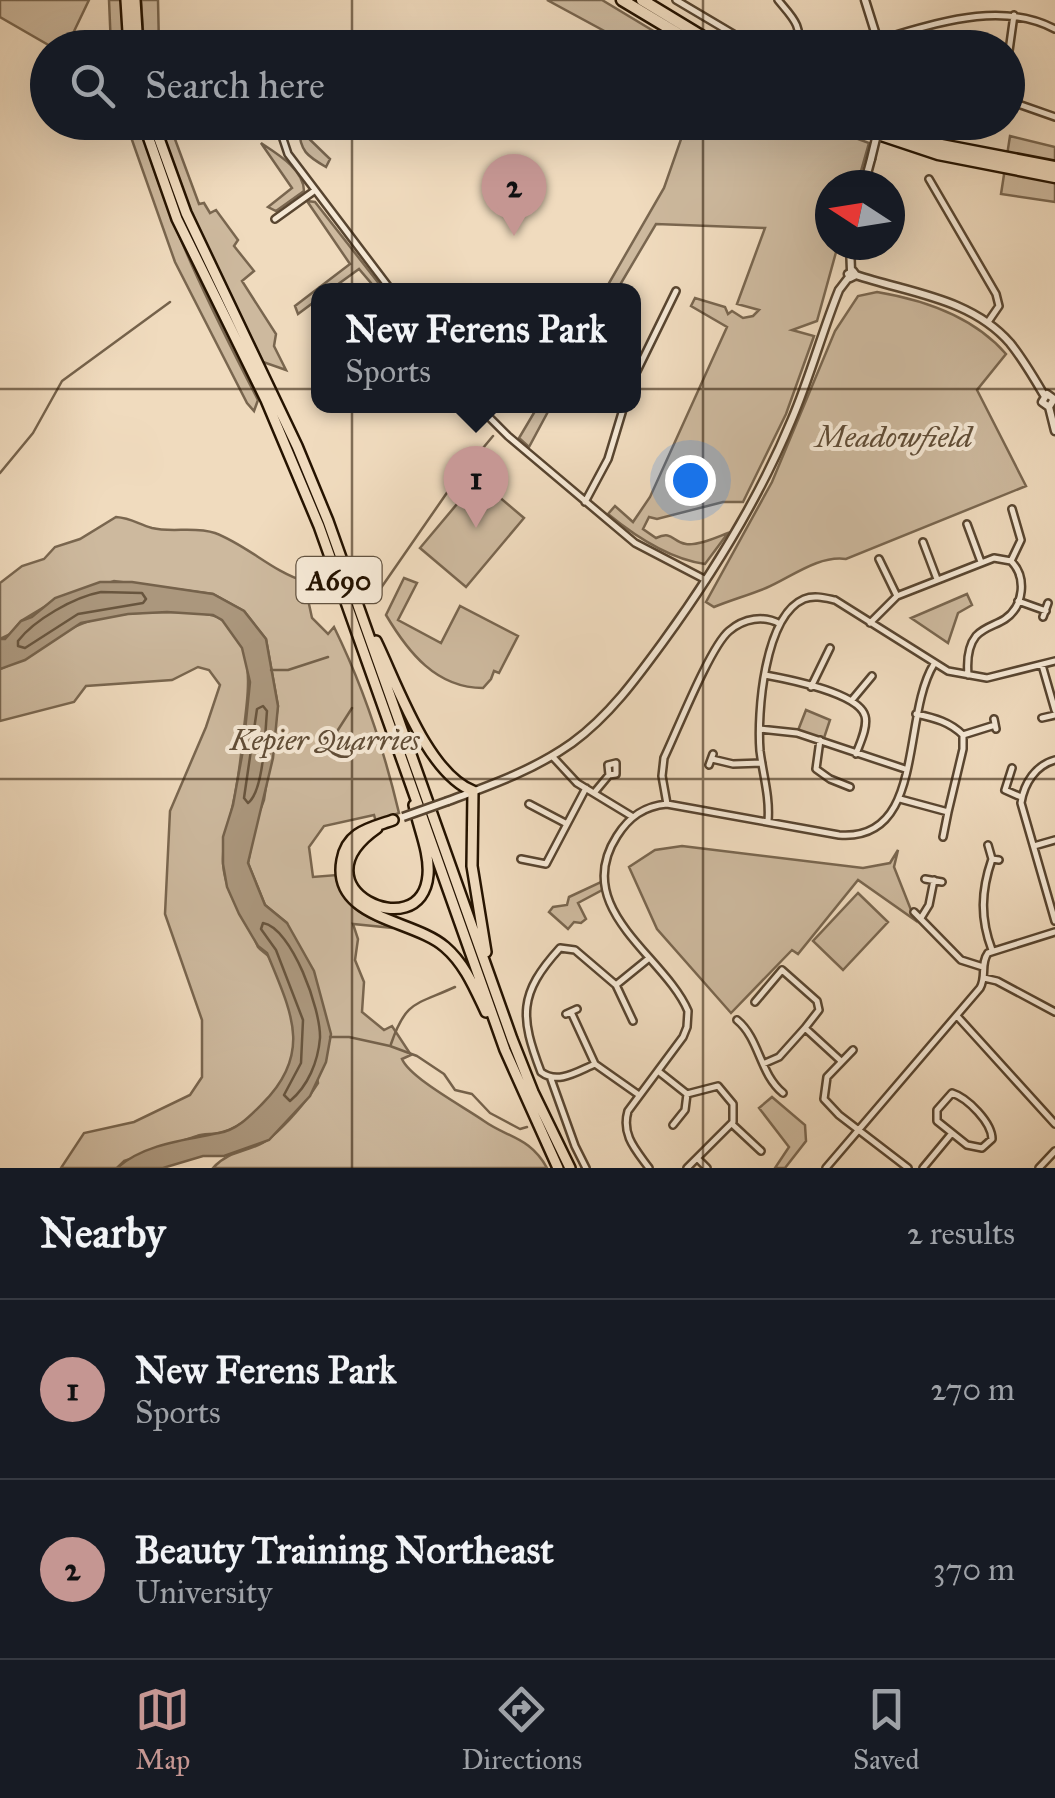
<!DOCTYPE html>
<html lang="en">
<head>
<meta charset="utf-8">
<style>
  :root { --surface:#171b24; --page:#242831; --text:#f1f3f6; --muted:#9ea1a6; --line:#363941; --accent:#c59692 }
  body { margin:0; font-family:"IM FELL Great Primer",serif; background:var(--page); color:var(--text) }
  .compass { position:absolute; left:815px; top:170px; width:90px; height:90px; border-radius:50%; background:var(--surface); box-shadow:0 10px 40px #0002; rotate:282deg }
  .you { position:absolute; left:690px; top:480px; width:35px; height:35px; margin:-25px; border:8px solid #fff; border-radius:50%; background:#1a73e8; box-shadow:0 0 0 15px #1a73e833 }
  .badge { display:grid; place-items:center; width:65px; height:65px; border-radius:50%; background:var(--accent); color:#111; font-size:32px; font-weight:700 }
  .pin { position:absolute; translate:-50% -82px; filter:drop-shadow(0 2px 5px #0008) }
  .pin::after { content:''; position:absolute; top:52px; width:35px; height:30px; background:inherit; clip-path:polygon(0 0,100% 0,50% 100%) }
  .popup { position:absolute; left:311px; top:283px; width:330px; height:130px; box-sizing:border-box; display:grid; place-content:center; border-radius:20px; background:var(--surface); filter:drop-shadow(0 2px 8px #0005); font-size:32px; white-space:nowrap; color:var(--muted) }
  .popup b { font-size:38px; color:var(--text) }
  .popup::after { content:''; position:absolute; left:50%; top:100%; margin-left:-20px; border:20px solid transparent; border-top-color:var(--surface) }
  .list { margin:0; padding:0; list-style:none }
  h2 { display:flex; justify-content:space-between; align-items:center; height:130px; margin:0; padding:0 40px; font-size:42px }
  h2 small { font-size:32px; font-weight:400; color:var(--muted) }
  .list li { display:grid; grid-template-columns:65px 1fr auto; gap:30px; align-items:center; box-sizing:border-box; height:180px; padding:0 40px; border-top:2px solid var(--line) }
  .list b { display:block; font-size:38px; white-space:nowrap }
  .list p { margin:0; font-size:32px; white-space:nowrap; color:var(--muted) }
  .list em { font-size:32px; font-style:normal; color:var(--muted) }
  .icon { flex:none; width:55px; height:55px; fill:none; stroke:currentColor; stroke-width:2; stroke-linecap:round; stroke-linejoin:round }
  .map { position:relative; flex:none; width:1055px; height:1168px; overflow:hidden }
  .search { position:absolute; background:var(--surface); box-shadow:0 10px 40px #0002; left:30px; right:30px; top:30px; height:110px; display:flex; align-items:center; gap:25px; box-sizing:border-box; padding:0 35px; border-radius:55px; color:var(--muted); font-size:38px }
  .sheet { height:490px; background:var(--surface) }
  nav { display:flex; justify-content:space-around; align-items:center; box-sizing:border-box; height:140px; border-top:2px solid var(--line); background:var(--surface); font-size:28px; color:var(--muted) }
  nav a { display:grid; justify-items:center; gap:5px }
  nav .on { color:var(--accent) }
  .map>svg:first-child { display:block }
  .green { fill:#cdb99e; stroke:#79664f; stroke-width:2.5 }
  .water { fill:#ab977d; stroke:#75624b; stroke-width:2.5 }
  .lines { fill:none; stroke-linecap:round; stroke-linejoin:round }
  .shore { stroke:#68553e; stroke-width:2.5 }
  .stream { stroke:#75624b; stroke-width:2.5 }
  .minor-casing { stroke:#584530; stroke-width:10 }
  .tertiary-casing { stroke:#584530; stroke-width:11 }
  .trunk-casing { stroke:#251300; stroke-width:14 }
  .motorway-casing { stroke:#251300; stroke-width:15 }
  .minor { stroke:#f5e8d5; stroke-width:5 }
  .tertiary { stroke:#f5e8d5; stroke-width:6 }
  .trunk { stroke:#f0dbbe; stroke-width:9 }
  .motorway { stroke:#f0dbbe; stroke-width:10 }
  .tertiary-bridge-casing { stroke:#584530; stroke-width:11; stroke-linecap:butt }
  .tertiary-bridge { stroke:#f5e8d5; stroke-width:6 }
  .grid { fill:none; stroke:#251300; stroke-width:2.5; stroke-opacity:0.55 }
  .labels { text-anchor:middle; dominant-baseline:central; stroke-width:8; stroke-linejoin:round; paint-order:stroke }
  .shield { fill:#f5e8d5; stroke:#635340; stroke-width:2.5 }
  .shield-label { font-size:28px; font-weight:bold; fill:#251300 }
  .park-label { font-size:30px; font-style:italic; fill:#604d37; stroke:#f5e8d5 }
</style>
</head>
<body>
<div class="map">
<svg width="1055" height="1168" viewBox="0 0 1055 1168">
  <rect width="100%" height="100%" fill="#f0dbbe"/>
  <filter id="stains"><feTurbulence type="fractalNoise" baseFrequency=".002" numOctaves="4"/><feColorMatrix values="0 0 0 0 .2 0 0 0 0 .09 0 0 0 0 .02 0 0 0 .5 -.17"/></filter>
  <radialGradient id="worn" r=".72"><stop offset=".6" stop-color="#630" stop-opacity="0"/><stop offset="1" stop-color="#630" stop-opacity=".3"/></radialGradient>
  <path class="green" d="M0,0H89L66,48L52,47L0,17Z
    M109,0H121L125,47H111Z
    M141,0H158L159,47H144Z
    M547,0H602L680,47H634Z
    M687,122L815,123L869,143L857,185H830V245H838L817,321L792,330L814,336L786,414L743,502H723L657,519L649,517L643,529L656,538C673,530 672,542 686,544C698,546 717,537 728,533L705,564C669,559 636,537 608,514L615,506L633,522L650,497L727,327L691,306L695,298L725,307L728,314L732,311L743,318L753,316L759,310L737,304L765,228L656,224L617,290H605L664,188Z
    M126,123H140C164,215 214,315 258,400L254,411L247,403L175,262Z
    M159,123H169L199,204L204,203L210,213L216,210L238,240L234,246L254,271L242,281L276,334L274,346L286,370L263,362L189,210Z
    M299,129L330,159L326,167C307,156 300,151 299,129Z
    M1010,136L1055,147V202L1001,194Z
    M261,143C276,153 304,169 304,191L276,211L268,207L292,188Z
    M307,201L315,202L384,290H377L359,269L330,290H318V299L298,314L295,306L350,264Z
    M877,292C925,300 974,317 1006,354L977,390L1026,486L846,559C818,555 790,578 766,588C749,595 731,600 714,607L706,602L772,482L835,331L858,296Z
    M538,406H551L529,447L519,438Z
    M478,479L524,518L466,587L420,548Z
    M116,517C131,518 138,524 152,528C172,533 195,526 215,533C247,545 273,572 304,581L312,618L328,634L334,627C363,686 384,750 399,813L376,822L374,815L324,826L309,847L313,877L337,875C343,907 364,917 393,928L353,924L358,939L355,960L364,982L362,1012L384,1030L392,1026L411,1055L402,1059C410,1078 464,1107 484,1121C508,1138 530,1137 547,1168H213C231,1148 252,1153 270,1138C287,1124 306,1102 318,1083L287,923L265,905L248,863L256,821L264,800L278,706L266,639L244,611L213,594L114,581L51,603L21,621L10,634L0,639V583L22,566L44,559L55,547L80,539Z
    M404,578L417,583L398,620L441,643L460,606L518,636L499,673L494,671L491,679L483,688C436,688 408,652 386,615Z
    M967,594L972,605L958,613L948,643L911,618Z
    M187,612C197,613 209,613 217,617C258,639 248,692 244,728C241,754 239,779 233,804C229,825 222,841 223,863C225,892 239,909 252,933C253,935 257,945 258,947C261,951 266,953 269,957C287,992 304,1036 286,1074C275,1097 245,1128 219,1133C211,1135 204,1133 197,1136C172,1144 148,1153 124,1161L117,1168H61L84,1133L134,1122L190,1095L202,1077V1020L165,914L170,811L206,727L220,685L209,670L198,667L172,680L86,686L74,702L0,721V669C29,658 49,639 76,626C109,611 152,612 187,612Z
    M806,710L830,720L823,741L797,733Z
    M682,846L863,868L890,863L898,850L894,867L915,920L858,880L798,954L792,950L731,1013L657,929L629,867L655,850Z
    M603,881L604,889L578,903L586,919L581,923L574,922L568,929L549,912L553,907L567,905L569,897Z
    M858,893L888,922L843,970L813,941Z
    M772,1097L805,1125L806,1141L785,1168H775L789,1147L759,1108Z"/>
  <path class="water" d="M100,582H132L213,594L244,611L266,639L278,706L273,758L248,863L265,905L287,923L314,971L331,1034L326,1062L310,1096L269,1140L224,1156H203L163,1168H117C144,1144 185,1140 219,1133C237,1130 250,1116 263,1103C314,1052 290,1010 267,953L258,946L239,914L227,887L223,864V837L233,805L243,750L250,682L242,648L222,620L213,615L167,612L128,614L81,623L25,660L0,669V639H5L21,621L32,617L55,598Z"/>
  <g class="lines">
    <path class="shore" d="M101,592L142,593L146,599L143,603L78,614L25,648L18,646V641C34,620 74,597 101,592Z
      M263,706L267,711C265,733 264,791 248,803L244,798L257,709Z
      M263,923C292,928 321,1010 320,1038C318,1062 308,1086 290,1101L284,1095L301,1063L303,1020L276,950L261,929Z"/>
    <path class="stream" d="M0,473L33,433L62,381L170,302
      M374,598L453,484L493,436
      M271,670H288L328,657
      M317,738L331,728L336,733L352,708
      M275,745L308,740
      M330,1037H349L390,1046L417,1056L444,1074L455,1090L472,1094L490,1113L520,1129L527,1127
      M391,1044C406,1000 416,1005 455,987"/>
    <g class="minor-casing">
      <path id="minor" d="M676,0L757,48
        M778,0C790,15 805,27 796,48
        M878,40C935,24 1000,0 1055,29
        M217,42L226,48
        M328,48L331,42
        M1008,58L1014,15
        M1008,93L1018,104L1055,117
        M286,122L282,136L288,154L391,290
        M929,179L996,294L999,306L988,322
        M275,219L314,191
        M634,377L676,291
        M478,406L508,436L635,543L706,580
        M585,502L608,459L624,406
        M967,524L981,562
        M923,542L937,579
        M879,559L897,596
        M1011,561L1021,540L1012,509
        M1018,601L1046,611
        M1043,617L1048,603
        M870,623L897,596L994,558L1011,561C1027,577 1024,606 1005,619C996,625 984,627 976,636C968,646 967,663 968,675
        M1042,665L1055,710
        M765,675C787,679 859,693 865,716C868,727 860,743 856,754
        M811,687L830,648
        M852,700L872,676
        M1042,718L1055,715
        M994,719L996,729
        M760,729L797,733L905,769
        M963,735L995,725
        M820,740L816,769L830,779L850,787
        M552,756L577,783L633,817
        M712,759L733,764L762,763
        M1055,760C1036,765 1024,783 1021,803L1055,921
        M709,765L713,754
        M1012,768L1005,790L1021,797
        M594,793L609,775L616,774V763L608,765L609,775
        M900,799L948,812L963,749V735C950,722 935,718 916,714
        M529,804L567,824
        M667,804L662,776L664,758C677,731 710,647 729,631C744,618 764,615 780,624
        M768,821C770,797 763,775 760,751C757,714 764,616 804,599C814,595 825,598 835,600L948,671L987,678L1055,661
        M943,837L948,812
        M988,845L992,859
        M1034,846L1055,840
        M521,859L546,864L586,788
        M925,879L942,882
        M914,912L961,960L983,967
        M921,918L929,905L934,880
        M992,950C980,918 981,891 992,859L999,860
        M984,978L997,981L1055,1012
        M616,985L633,1021
        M755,1002L782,970L817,1001L819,1010L805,1028
        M571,1012L595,1064L639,1095
        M566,1014L577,1009
        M957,1016L1055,1124
        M737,1020C760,1039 759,1073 783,1093
        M853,1050L827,1077L824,1099L839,1115L908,1168
        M595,1064C578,1071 558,1085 541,1072C520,1017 518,994 560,948L575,950L616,985L648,959
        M763,1064L779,1057L805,1028L841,1061
        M658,1071L687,1094L718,1086L733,1104V1122L687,1168
        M551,1079L575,1146L586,1168
        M952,1093C968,1098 992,1123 992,1139L982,1148L967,1145L937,1121V1110Z
        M732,1124L761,1151
        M673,1125L685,1110L687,1094
        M698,1159L707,1168
        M649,1168C636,1150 621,1135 628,1111L683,1037L687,1027L688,1011C665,956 570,909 617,836C629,817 644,806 667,804L839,835C926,842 901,717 934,664
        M826,1168L980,988C987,976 980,964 988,953L1055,932
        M923,1168L952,1133
        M1039,1168L1055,1151"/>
    </g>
    <g class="tertiary-casing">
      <path id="tertiary" d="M865,0L880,48
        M864,185L871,159
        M850,245L851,271
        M856,275L853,271L848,274L850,278L856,275C909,293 971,298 1010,343C1023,359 1034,378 1044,395
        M1049,407L1042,402L1047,394L1054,399L1049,407L1055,431
        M448,801C491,785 534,770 572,743C609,716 636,679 663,642C714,572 759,499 792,419C810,377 822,332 839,290L849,277"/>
    </g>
    <g class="trunk-casing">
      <path id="trunk" d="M126,0L129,48
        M135,0L138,48
        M143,122L177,219L266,400L319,526L505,1050L558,1168
        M153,122L186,213L297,446L328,521L512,1039L533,1092L570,1168
        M376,641C397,684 427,773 473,791L472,866L486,952
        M393,820C371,828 347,831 342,860C331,919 413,919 445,947C465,964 475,989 486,1012
        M377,828C291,888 422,948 428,875C430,852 418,827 414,805"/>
    </g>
    <g class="motorway-casing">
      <path id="motorway" d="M622,0L702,48
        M642,0L721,48
        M842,122L938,154L1055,177
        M870,122L941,145L1055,167"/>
    </g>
    <use href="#minor" class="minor"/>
    <use href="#tertiary" class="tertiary"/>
    <use href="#trunk" class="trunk"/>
    <use href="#motorway" class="motorway"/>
    <g class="tertiary-bridge-casing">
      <path id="tertiary-bridge" d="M871,159L880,122
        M403,817L448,801"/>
    </g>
    <use href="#tertiary-bridge" class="tertiary-bridge"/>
  </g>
  <path class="grid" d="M352,0V48M703,0V48M352,122V1168M703,122V1168M0,389H1055M0,779H1055"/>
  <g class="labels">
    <rect class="shield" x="296.5" y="557" width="85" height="46" rx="8"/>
    <g class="shield-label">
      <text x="339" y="580">A690</text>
    </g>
    <g class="park-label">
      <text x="894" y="437">Meadowfield</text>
      <text x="325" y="740">Kepier Quarries</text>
    </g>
  </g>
  <rect width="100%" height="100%" filter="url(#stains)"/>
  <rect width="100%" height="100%" fill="url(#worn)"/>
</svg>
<svg class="compass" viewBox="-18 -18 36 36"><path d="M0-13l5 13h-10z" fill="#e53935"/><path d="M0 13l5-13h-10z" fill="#9ea1a6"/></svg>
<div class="you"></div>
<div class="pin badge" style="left:476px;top:528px">1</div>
<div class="popup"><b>New Ferens Park</b>Sports</div>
<div class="pin badge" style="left:514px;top:236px">2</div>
<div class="search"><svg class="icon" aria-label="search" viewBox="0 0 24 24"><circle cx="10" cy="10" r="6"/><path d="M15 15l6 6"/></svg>Search here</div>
</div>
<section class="sheet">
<h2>Nearby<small>2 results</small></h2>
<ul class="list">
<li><span class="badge">1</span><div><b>New Ferens Park</b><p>Sports</p></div><em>270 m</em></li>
<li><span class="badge">2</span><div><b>Beauty Training Northeast</b><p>University</p></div><em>370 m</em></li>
</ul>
</section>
<nav>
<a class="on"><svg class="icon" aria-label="map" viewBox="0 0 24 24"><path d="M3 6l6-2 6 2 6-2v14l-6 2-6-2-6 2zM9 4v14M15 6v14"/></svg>Map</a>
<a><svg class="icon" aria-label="directions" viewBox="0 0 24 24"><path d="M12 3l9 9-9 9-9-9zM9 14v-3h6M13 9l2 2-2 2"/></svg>Directions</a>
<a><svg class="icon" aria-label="saved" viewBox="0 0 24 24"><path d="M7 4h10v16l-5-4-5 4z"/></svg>Saved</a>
</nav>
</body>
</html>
